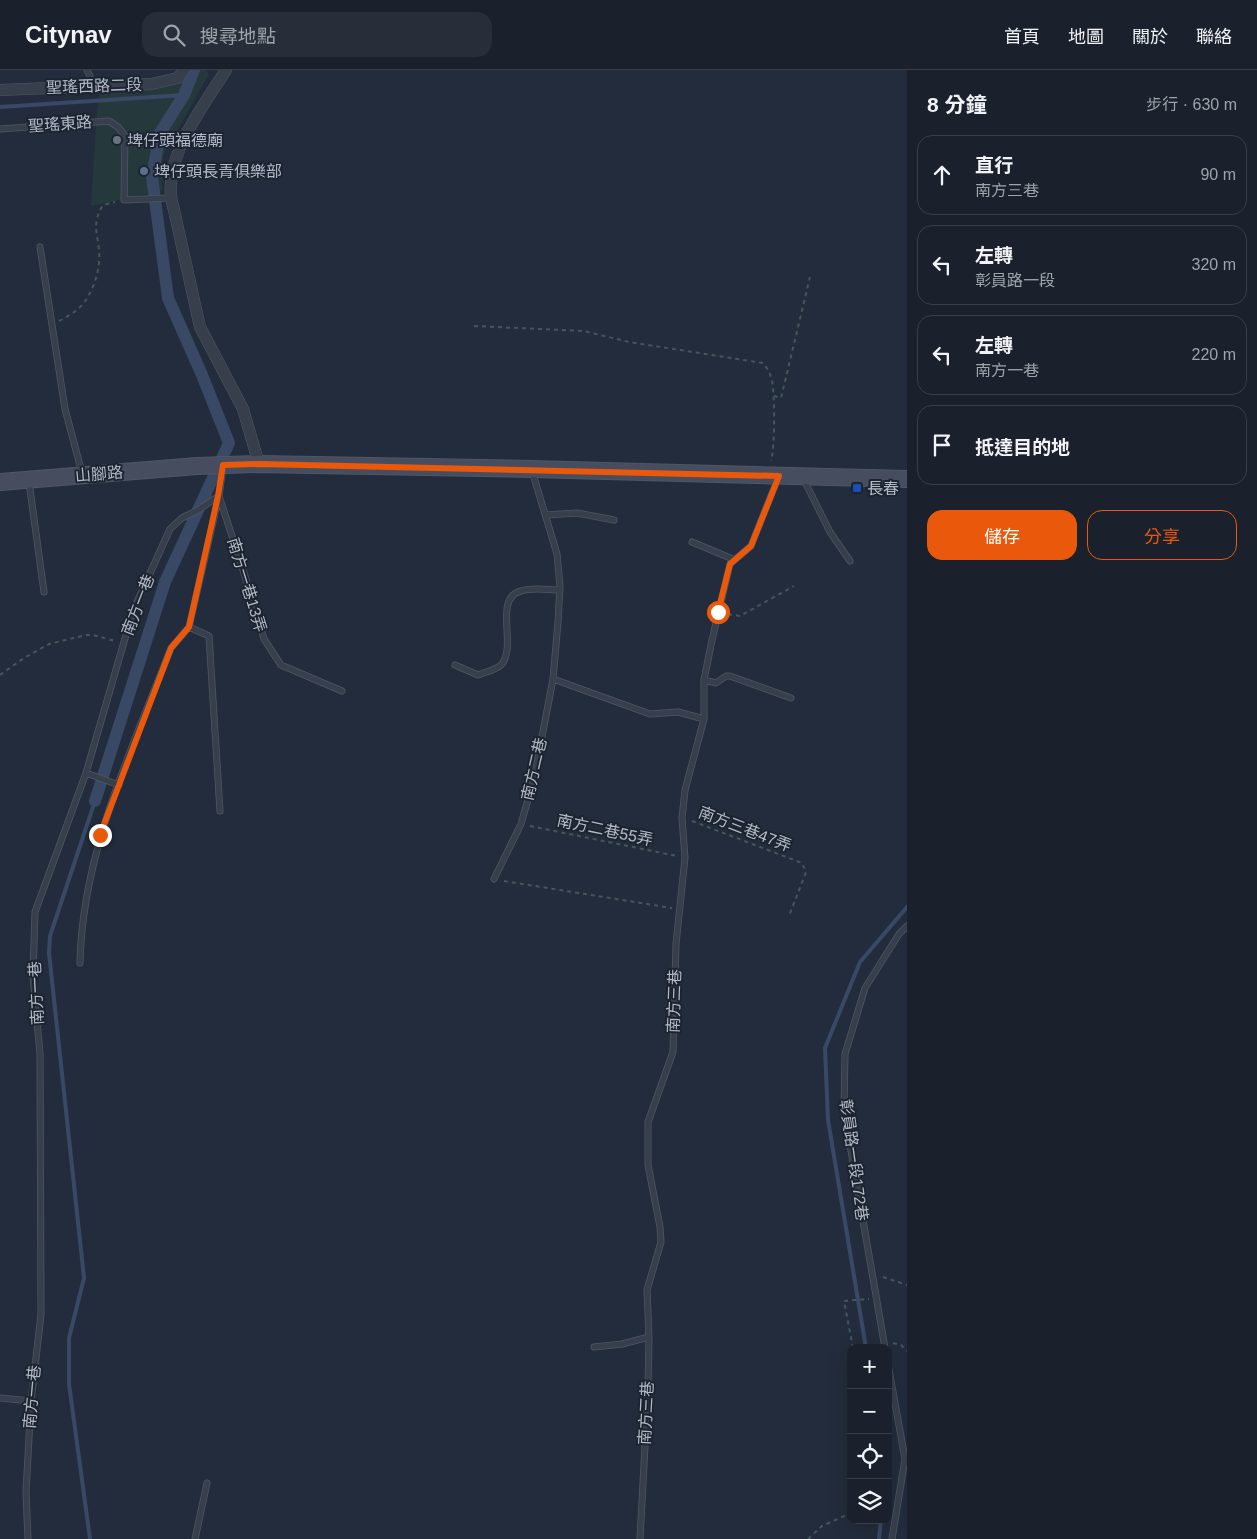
<!DOCTYPE html>
<html lang="zh-TW">
<head>
<meta charset="utf-8">
<style>
  :root { --surface:#1a212d; --page:#272e39; --text:#f1f3f6; --muted:#9fa3aa; --line:#383e49; --accent:#ea580c }
  body { margin:0; font-family:Arial,"Noto Sans TC",sans-serif; background:var(--page); color:var(--text) }
  .controls { position:absolute; right:15px; bottom:15px; display:grid; overflow:hidden; border-radius:10px; box-shadow:0 5px 20px #0002 }
  .controls button { width:45px; height:45px; display:grid; place-items:center; padding:0; border:0; border-bottom:1px solid var(--line); background:var(--surface); color:var(--text); font:25px sans-serif }
  .stop { position:absolute; width:15px; height:15px; margin:-11px; border:4px solid #ea580c; border-radius:50%; background:#fff }
  .stop.end { background:#ea580c; border-color:#fff; box-shadow:0 1px 5px #0008 }
  .list { margin:0; padding:0; list-style:none }
  h2 { display:flex; justify-content:space-between; align-items:center; height:65px; margin:0; padding:0 20px; font-size:21px }
  h2 small { font-size:16px; font-weight:400; color:var(--muted) }
  .list li { display:grid; grid-template-columns:32px 1fr auto; gap:15px; align-items:center; box-sizing:border-box; height:80px; margin:0 10px 10px; padding:0 10px; border:1px solid var(--line); border-radius:15px }
  .list b { display:block; font-size:19px; white-space:nowrap }
  .list p { margin:0; font-size:16px; white-space:nowrap; color:var(--muted) }
  .list em { font-size:16px; font-style:normal; color:var(--muted) }
  .actions { display:flex; gap:10px; padding:15px 20px }
  .actions a { flex:1; padding:11px 0; border:1px solid var(--accent); border-radius:15px; text-align:center; font-size:18px; color:var(--accent) }
  .actions .main { background:var(--accent); color:#fff }
  .icon { flex:none; width:28px; height:28px; fill:none; stroke:currentColor; stroke-width:2; stroke-linecap:round; stroke-linejoin:round }
  .map { position:relative; flex:none; width:907px; height:1469px; overflow:hidden }
  header { display:flex; align-items:center; gap:30px; box-sizing:border-box; height:70px; padding:0 25px; background:var(--surface); border-bottom:1px solid var(--line) }
  header strong { font-size:24px }
  nav { display:flex; gap:28px; margin-inline-start:auto; font-size:18px }
  .search { width:350px; height:45px; background:var(--page); display:flex; align-items:center; gap:12px; box-sizing:border-box; padding:0 18px; border-radius:15px; color:var(--muted); font-size:19px }
  main { display:flex }
  aside { flex:1; background:var(--surface) }
  .map>svg:first-child { display:block }
  .green { fill:#25393d }
  .lines { fill:none; stroke-linecap:round; stroke-linejoin:round }
  .stream { stroke:#394965; stroke-width:4 }
  .canal { stroke:#394965; stroke-width:12 }
  .lane-casing { stroke:#4f5764; stroke-width:7 }
  .street-casing { stroke:#4f5764; stroke-width:12 }
  .secondary-casing { stroke:#4f5764; stroke-width:18 }
  .path { stroke:#43565a; stroke-width:2; stroke-dasharray:4 4; stroke-linecap:butt }
  .lane { stroke:#373f4c; stroke-width:5.5 }
  .street { stroke:#373f4c; stroke-width:11 }
  .secondary { stroke:#454d5f; stroke-width:16 }
  .route { stroke:#ea580c; stroke-width:6 }
  .worship-dot { fill:#6b7280; stroke:#1c2431; stroke-width:2 }
  .service-dot { fill:#5c6f8a; stroke:#1c2431; stroke-width:2 }
  .transit-dot { fill:#1a4fb4; stroke:#1c2431; stroke-width:2 }
  .labels { text-anchor:middle; dominant-baseline:central; stroke-width:4; stroke-linejoin:round; paint-order:stroke }
  .street-label { font-size:16px; fill:#b3bac7; stroke:#1c2431 }
  .poi-label { font-size:16px; fill:#b3bac7; stroke:#1c2431; text-anchor:start }
</style>
</head>
<body>
<header>
<strong>Citynav</strong>
<div class="search"><svg class="icon" aria-label="search" viewBox="0 0 24 24"><circle cx="10" cy="10" r="6"/><path d="M15 15l6 6"/></svg>搜尋地點</div>
<nav><a>首頁</a><a>地圖</a><a>關於</a><a>聯絡</a></nav>
</header>
<main>
<div class="map">
<svg width="907" height="1469" viewBox="0 0 907 1469">
  <rect width="100%" height="100%" fill="#232c3c"/>
  <path class="green" d="M186,0H206L209,4L163,86L162,121L91,136L97,41L100,21L177,14Z"/>
  <g class="lines">
    <path class="stream" d="M0,37L184,25
      M866,1278L828,1050L825,978L860,892L907,837
      M90,1469L69,1314V1268L84,1208L49,883L50,866L95,731
      M879,1469L881,1450"/>
    <path class="canal" d="M95,731L165,512L229,373L202,305L168,228L152,107L160,63L184,25L194,0"/>
    <g class="lane-casing">
      <path id="lane" d="M87,0L94,15
        M0,59L109,51L118,57L125,66L124,130L170,128
        M40,177L65,339L82,403
        M803,408L830,462L850,491
        M29,412L44,522
        M219,426L244,503L264,569L281,595L342,621
        M546,445L577,443L614,450
        M692,472L735,490
        M189,557L209,566L220,741
        M455,595L478,605C485,602 497,600 502,594C517,575 493,528 521,521C533,517 548,520 560,520
        M553,609L650,644L678,642L704,649
        M704,610L716,613L726,606H730L791,628
        M86,703L119,715
        M494,809L521,754L534,709L553,609L558,552L560,516L557,484L532,401
        M80,893C82,783 132,679 171,578L189,557L219,426
        M594,1277L622,1274L649,1267
        M885,1278L844,1040L845,984L865,918L899,864L907,856
        M888,1294L905,1389L892,1469
        M0,1328L31,1331
        M28,1469L26,1422L31,1331L41,1245L40,984L33,906L35,842L86,703L133,541L170,459L182,448L198,440L219,426L223,397
        M195,1469L207,1413
        M640,1469L648,1320L649,1267L647,1220L661,1172L660,1157L648,1095V1052L673,982L676,874L685,788L682,748L685,720L704,649V610L712,570L730,494L751,476L778,408"/>
    </g>
    <g class="street-casing">
      <path id="street" d="M226,0C202,38 158,93 174,140L200,257L243,339L259,394
        M0,20L151,14L178,8L184,0"/>
    </g>
    <g class="secondary-casing">
      <path id="secondary" d="M0,412L197,396L259,394L531,399L907,409"/>
    </g>
    <path class="path" d="M59,251C66,247 74,243 79,238C93,225 101,199 99,180C97,161 92,153 103,135L115,132
      M474,256L584,261L629,272L763,293C768,299 770,303 772,311C775,325 775,377 771,391
      M774,326L781,328L810,207
      M728,544L740,546L794,516
      M0,605L24,588L49,574L86,565H93L115,571
      M692,751L802,793L806,802L789,846
      M530,756L677,786
      M504,811L672,838
      M883,1207L907,1215
      M893,1273L901,1275L907,1281
      M853,1278L844,1231L869,1229
      M808,1469L822,1456L851,1443"/>
    <use href="#lane" class="lane"/>
    <use href="#street" class="street"/>
    <use href="#secondary" class="secondary"/>
  </g>
  <g class="lines">
    <path class="route" d="M100,765L171,578L189,557L218,426L223,395L259,394L779,406L751,476L730,494L718,542"/>
  </g>
  <circle class="worship-dot" cx="117" cy="70" r="5"/>
  <circle class="service-dot" cx="144" cy="101" r="5"/>
  <rect class="transit-dot" x="852" y="413" width="10" height="10" rx="2.5"/>
  <g class="labels">
    <g class="street-label">
      <text transform="translate(94 16) rotate(-2)">聖瑤西路二段</text>
      <text transform="translate(60 54) rotate(-4)">聖瑤東路</text>
      <text transform="translate(99 404) rotate(-5)">山腳路</text>
      <text transform="translate(247 515) rotate(73)">南方一巷13弄</text>
      <text transform="translate(138 535) rotate(-69)">南方一巷</text>
      <text transform="translate(534 699) rotate(-77)">南方二巷</text>
      <text transform="translate(745 759) rotate(21)">南方三巷47弄</text>
      <text transform="translate(605 760) rotate(12)">南方二巷55弄</text>
      <text transform="translate(36 923) rotate(-93)">南方一巷</text>
      <text transform="translate(674 931) rotate(-88)">南方三巷</text>
      <text transform="translate(854 1090) rotate(82)">彰員路一段172巷</text>
      <text transform="translate(32 1327) rotate(-85)">南方一巷</text>
      <text transform="translate(646 1343) rotate(-87)">南方三巷</text>
    </g>
    <g class="poi-label">
      <text x="127" y="70">埤仔頭福德廟</text>
      <text x="154" y="101">埤仔頭長青俱樂部</text>
      <text x="867" y="418">長春</text>
    </g>
  </g>
</svg>
<div class="controls">
<button>+</button>
<button>−</button>
<button><svg class="icon" aria-label="locate" viewBox="0 0 24 24"><circle cx="12" cy="12" r="6"/><path d="M12 2v4M12 18v4M2 12h4M18 12h4"/></svg></button>
<button><svg class="icon" aria-label="layers" viewBox="0 0 24 24"><path d="M12 4l9 5-9 5-9-5zM3 14l9 5 9-5"/></svg></button>
</div>
<div class="stop" style="left:718px;top:542px"></div>
<div class="stop end" style="left:100px;top:765px"></div>
</div>
<aside>
<h2>8 分鐘<small>步行 · 630 m</small></h2>
<ul class="list">
<li><svg class="icon" aria-label="ahead" viewBox="0 0 24 24"><path d="M12 20V5M6 11l6-6 6 6"/></svg><div><b>直行</b><p>南方三巷</p></div><em>90 m</em></li>
<li><svg class="icon" aria-label="left" viewBox="0 0 24 24"><path d="M17 20v-9H6M10 6l-5 5 5 5"/></svg><div><b>左轉</b><p>彰員路一段</p></div><em>320 m</em></li>
<li><svg class="icon" aria-label="left" viewBox="0 0 24 24"><path d="M17 20v-9H6M10 6l-5 5 5 5"/></svg><div><b>左轉</b><p>南方一巷</p></div><em>220 m</em></li>
<li><svg class="icon" aria-label="arrive" viewBox="0 0 24 24"><path d="M6 21V4h12l-3 4 3 4H6"/></svg><div><b>抵達目的地</b></div></li>
</ul>
<div class="actions"><a class="main">儲存</a><a>分享</a></div>
</aside>
</main>
</body>
</html>
